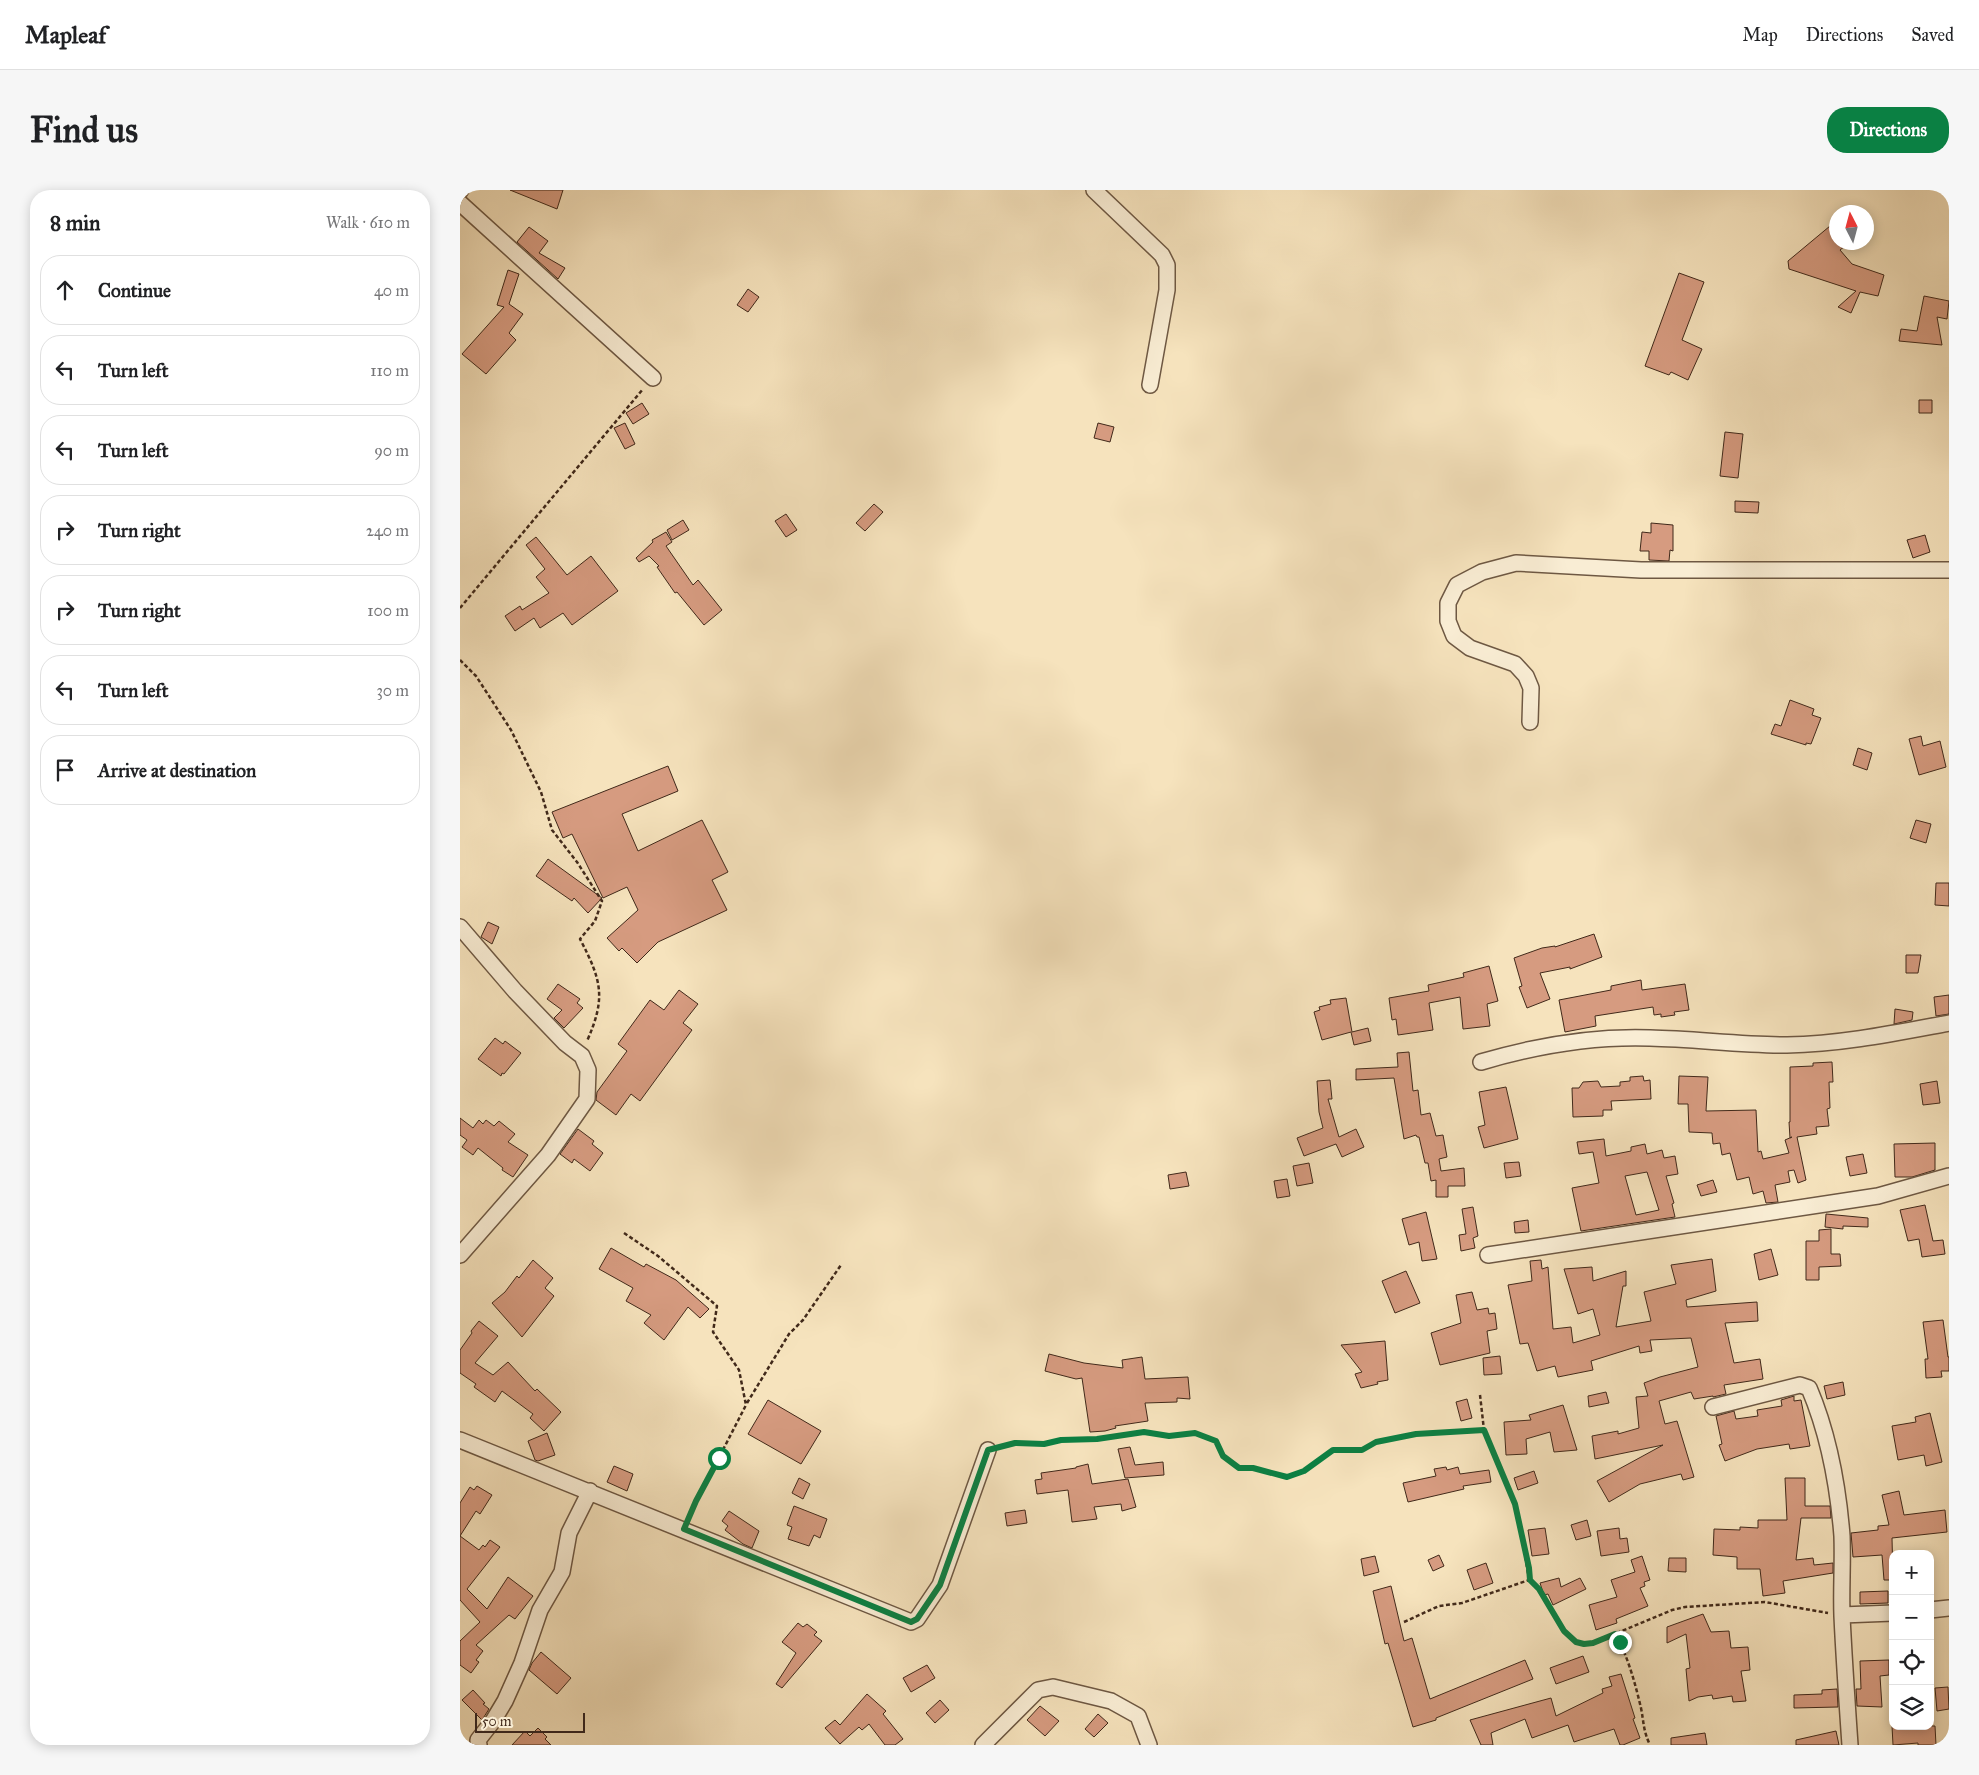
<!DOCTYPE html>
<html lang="en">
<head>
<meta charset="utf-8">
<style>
  :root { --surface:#fff; --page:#f6f6f6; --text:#202124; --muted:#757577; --line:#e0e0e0; --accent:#0b8043 }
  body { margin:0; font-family:"IM FELL Great Primer",serif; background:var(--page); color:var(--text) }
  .controls { position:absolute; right:15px; bottom:15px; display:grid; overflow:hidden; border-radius:10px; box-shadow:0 2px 12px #0003 }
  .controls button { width:45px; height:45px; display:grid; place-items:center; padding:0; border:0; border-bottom:1px solid var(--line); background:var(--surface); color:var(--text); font:25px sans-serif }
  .compass { position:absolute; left:1369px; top:15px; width:45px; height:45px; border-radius:50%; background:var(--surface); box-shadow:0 2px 12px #0003; rotate:354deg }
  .scale { position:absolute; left:15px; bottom:12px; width:110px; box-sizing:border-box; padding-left:5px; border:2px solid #41291a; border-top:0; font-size:14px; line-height:18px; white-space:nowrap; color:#41291a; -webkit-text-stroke:4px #f9edd4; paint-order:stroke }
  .stop { position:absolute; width:15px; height:15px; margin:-11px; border:4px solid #0b8043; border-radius:50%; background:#fff }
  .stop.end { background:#0b8043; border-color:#fff; box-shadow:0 1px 5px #0008 }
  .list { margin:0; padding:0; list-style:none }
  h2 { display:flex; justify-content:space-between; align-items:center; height:65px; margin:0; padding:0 20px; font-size:21px }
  h2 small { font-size:16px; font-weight:400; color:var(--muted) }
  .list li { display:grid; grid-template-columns:32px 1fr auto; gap:15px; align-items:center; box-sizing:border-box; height:70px; margin:0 10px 10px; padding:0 10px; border:1px solid var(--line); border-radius:20px }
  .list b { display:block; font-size:19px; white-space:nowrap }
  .list em { font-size:16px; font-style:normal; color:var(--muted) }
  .icon { flex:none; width:28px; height:28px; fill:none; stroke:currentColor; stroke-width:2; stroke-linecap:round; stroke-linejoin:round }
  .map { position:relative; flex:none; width:1489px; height:1555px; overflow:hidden; border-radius:20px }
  header { display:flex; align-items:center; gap:30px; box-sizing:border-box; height:70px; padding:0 25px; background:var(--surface); border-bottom:1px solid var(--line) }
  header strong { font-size:24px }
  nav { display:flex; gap:28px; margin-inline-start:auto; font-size:18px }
  .intro { display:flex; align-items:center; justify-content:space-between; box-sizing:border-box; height:120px; padding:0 30px }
  h1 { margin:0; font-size:35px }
  .button { padding:12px 22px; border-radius:20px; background:var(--accent); color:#fff; font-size:18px; font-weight:700 }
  main { display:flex; gap:30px; padding:0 30px }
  aside { flex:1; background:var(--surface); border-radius:20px; box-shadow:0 2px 12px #0003 }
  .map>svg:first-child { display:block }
  .building { fill:#d69b80; stroke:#41291a; fill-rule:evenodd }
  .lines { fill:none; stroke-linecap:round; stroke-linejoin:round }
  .street-casing { stroke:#6e5843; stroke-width:18 }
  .path { stroke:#41291a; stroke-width:2.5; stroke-dasharray:4 2.5; stroke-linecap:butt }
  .street { stroke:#f9edd4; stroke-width:15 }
  .route { stroke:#0b8043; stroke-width:6 }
</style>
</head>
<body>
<header>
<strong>Mapleaf</strong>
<nav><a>Map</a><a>Directions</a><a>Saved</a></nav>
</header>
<div class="intro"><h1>Find us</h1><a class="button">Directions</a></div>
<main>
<aside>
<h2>8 min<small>Walk · 610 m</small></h2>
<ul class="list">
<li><svg class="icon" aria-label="ahead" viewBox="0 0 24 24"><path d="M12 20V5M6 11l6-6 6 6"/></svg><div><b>Continue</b></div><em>40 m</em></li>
<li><svg class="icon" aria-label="left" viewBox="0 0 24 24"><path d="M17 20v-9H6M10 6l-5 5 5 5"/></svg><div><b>Turn left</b></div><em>110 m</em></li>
<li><svg class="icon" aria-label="left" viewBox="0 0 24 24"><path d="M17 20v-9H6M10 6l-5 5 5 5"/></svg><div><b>Turn left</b></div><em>90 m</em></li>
<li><svg class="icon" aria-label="right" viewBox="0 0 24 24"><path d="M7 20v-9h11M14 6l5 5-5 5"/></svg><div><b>Turn right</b></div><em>240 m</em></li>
<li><svg class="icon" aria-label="right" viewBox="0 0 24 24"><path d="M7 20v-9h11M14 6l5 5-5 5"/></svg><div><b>Turn right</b></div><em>100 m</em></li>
<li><svg class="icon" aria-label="left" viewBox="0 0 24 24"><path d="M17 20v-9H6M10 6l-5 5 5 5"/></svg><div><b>Turn left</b></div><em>30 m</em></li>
<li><svg class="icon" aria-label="arrive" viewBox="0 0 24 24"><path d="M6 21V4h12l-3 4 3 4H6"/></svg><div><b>Arrive at destination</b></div></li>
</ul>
</aside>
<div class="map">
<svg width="1489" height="1555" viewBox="0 0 1489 1555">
  <rect width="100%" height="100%" fill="#f6e3bd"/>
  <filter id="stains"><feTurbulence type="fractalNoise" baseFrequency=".004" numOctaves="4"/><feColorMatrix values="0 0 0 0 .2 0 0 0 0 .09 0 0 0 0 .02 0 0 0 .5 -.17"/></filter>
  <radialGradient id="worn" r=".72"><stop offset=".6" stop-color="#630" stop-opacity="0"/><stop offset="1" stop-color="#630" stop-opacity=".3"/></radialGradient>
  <path class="building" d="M50,0H103L97,19Z
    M1376,31V52H1390L1380,60L1392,74L1424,85L1418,106L1400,102L1391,123L1378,117L1396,101L1329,79L1328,71Z
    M69,37L88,51L79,63L105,78L98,89L57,52Z
    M48,80L59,84L49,114L63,124L49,143L56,150L26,184L2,164L44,117L37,115Z
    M1219,83L1244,92L1222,150L1242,159L1228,190L1211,182L1209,185L1185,176Z
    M288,99L299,107L288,122L277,115Z
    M1464,106L1489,111L1487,129L1477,127L1482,155L1439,151L1441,139L1457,141Z
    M1459,210H1472V223H1459Z
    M182,213L189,224L173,234L166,223Z
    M165,233L175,254L165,259L154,238Z
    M638,233L654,237L650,252L634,248Z
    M1265,242L1283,244L1278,288L1260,286Z
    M1275,311L1299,312L1298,323L1275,322Z
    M414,314L423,322L405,341L396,333Z
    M326,324L337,340L326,347L315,331Z
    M223,330L229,340L212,350L207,340Z
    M1191,333L1213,335V361L1210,360L1209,371L1189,370V361H1180L1182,342L1191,343Z
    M206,342L212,352L206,356L233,395L238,390L262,420L244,435L217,402L215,403L197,377L199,376L189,366L179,372L176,368L193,352L192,350Z
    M1465,345L1470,362L1453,368L1447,350Z
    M76,347L107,385L131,366L158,401L112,435L103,423L80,438L74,428L55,441L45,426L60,416L62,420L89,403L76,387L85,379L66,355Z
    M1330,510L1354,519L1352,525L1361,528L1351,554L1346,553V555L1311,544L1315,534L1321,536Z
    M1461,546L1463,556L1480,551L1486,577L1459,585L1449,549Z
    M1398,558L1412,563L1407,580L1393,575Z
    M208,576L218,601L162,624L178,661L242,630L268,682L252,690L267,720L198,752L177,773L162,758L159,761L147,748L178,720L167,697L143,708L112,644L103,648L92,622Z
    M1456,630L1471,634L1466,653L1450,648Z
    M88,669L142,708L128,723L114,708L112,711L76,686Z
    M1476,693H1489V716L1475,715Z
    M28,732L39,737L32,754L21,747Z
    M1134,744L1142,767L1110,779V777L1080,783L1090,809L1067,818L1059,797L1062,796L1054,768L1082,758L1095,756V757Z
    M1446,765H1461L1458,783H1446Z
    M1029,776L1038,811L1027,814L1030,836L1003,839L1000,807L969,813L973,840L938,845L936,829L932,830L929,808L969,801L968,795L1004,787L1003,783Z
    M1181,790L1182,800L1225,794L1229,820L1214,822L1215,825L1201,827V824L1194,825L1193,817L1135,826L1136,836L1105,842L1099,810L1151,800V796Z
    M98,794L120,809L117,813L123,818L104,838L94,828L102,820L87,809Z
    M219,800L238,814L223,833L232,840L180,911L171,904L156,925L136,910L137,902L167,861L158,854L190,810L204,820Z
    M1489,805V824L1476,826L1474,807Z
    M886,808L892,842L908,838L911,851L894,855L891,842L862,850L854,822L860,820L859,817L871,814L870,810Z
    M1435,819L1453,822L1452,830L1434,834Z
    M35,848L43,854L45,851L61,863L44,884L42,883L41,886L18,869Z
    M949,862L953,901L958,900L961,925L970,923L976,946L983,945L987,967L979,969L981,981L1004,978L1005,996H988V1007H976V990L971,991L968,973H965L959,947H957L956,945L944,949L934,888L896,890V879L938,877L937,863Z
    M1372,872L1373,892H1369L1370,918L1367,919L1369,936L1356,937L1357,944L1337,947L1346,990L1338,993L1334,980L1328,981L1330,992L1315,995L1318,1012L1306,1013L1303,1001L1293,1004L1289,987L1277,990L1270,963L1262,965L1260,953L1253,954L1252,943L1229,942L1228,914H1218L1219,886L1248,887L1246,921L1296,920L1298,962L1301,961L1303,969L1329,963L1325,950L1332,947L1330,948L1329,932H1330V877L1353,876V873Z
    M1183,886L1184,891L1190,890L1191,909L1151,911L1152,920H1143V926L1113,927L1112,898H1119L1123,892L1138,891L1141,897L1160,896V892L1170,891V887Z
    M870,890L872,909H868L879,947L896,939L904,957L882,967L876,954L844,966L837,948L863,938L859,922L857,891Z
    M1477,891L1480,913L1463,915L1460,894Z
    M1046,897L1058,949L1024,958L1018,937L1025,935L1019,902Z
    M0,928L13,938L19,930L23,934L26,930L34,936L39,931L55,944L48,952L68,965L53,987L42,980L43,978L18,958L13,965L2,957L7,950L0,945Z
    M118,939L134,951L132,954L143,963L130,981L114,969L112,973L100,964Z
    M1144,949L1146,966L1171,961V957L1185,954L1187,964L1202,960L1204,968L1215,966L1218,984L1206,986L1214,1013L1212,1014L1215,1027L1121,1041L1112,998L1139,993L1133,962L1119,964L1117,952ZM1187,982L1199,1020L1176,1025L1165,986Z
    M1475,953V980L1452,987H1435L1434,954Z
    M1403,964L1407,983L1390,986L1386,967Z
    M1059,972L1061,986L1046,988L1044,973Z
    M849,973L853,993L837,996L833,976Z
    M726,982L729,996L710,999L708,985Z
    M827,989L830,1006L817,1008L814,991Z
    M1253,990L1257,1002L1241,1006L1237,995Z
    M1465,1015L1473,1051L1483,1050L1485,1064L1462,1067L1459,1049L1448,1051L1440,1020Z
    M1013,1017L1018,1046L1013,1048L1015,1058L1001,1061L999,1045L1006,1044L1002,1019Z
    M966,1022L977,1069L962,1071L959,1052L949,1055L942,1029Z
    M1366,1024L1408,1028V1037L1383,1036V1039L1365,1037Z
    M1068,1030L1069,1042L1055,1043L1054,1032Z
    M1371,1039V1064H1380L1381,1076L1359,1077V1090H1346V1051H1359V1040Z
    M151,1058L184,1077L186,1074L216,1090L249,1119L240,1128L228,1117L204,1150L184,1133L191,1125L166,1111L173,1098L139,1079Z
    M1311,1059L1318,1085L1299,1090L1294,1064Z
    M1252,1069L1256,1101L1226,1110L1227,1117L1297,1112L1298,1131L1265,1133L1274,1173L1300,1169L1303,1189L1264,1195L1266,1204L1253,1207V1206L1234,1209L1231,1202L1199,1211L1205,1234L1217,1231L1234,1287L1223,1290L1221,1284L1180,1294L1149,1312L1137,1291L1203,1255L1135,1269L1132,1246L1158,1241V1244L1179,1238L1176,1207L1188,1206L1184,1193L1200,1187L1238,1177L1231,1148L1190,1150L1192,1161L1180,1163L1179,1156L1131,1171L1133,1180L1098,1187L1095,1176L1077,1181L1068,1153L1060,1154L1048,1095L1072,1091L1070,1071L1081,1070L1082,1079L1088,1077L1093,1139L1111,1137L1113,1153L1140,1145L1133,1119L1118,1124L1104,1079L1132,1077L1133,1091L1166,1081V1096H1163L1156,1137L1191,1131L1184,1102L1216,1094L1211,1075Z
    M73,1070L93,1088L85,1098L94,1106L62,1147L32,1113L45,1102L57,1086L59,1088Z
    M946,1081L960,1113L935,1123L922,1091Z
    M1012,1102L1017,1120L1028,1118L1029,1124L1035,1123L1037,1139L1027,1141L1030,1163L980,1175L971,1143L1001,1133L996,1105Z
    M1483,1130L1488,1167H1489V1181H1481L1482,1187L1466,1188L1465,1169H1468L1463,1132Z
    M19,1131L38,1146L15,1173L33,1185L48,1172L75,1201L77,1199L101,1222L84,1241L70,1228L73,1224L42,1201L35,1212L14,1197L16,1194L0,1183V1160L12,1143L11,1141Z
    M925,1151L928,1190L917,1192L918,1194L901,1198L895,1184L902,1182L881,1155Z
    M589,1164L624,1173L663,1178L662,1170L682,1167L685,1189L728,1187L730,1209L717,1208V1212L685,1213L688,1231L655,1236L656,1238L645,1241L630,1242L622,1188L616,1189L585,1181Z
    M1040,1166L1042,1184L1024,1185L1023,1168Z
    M1383,1192L1385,1205L1367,1209L1364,1196Z
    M1146,1202L1149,1213L1129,1217L1128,1206Z
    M1334,1206V1211L1341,1210L1350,1256L1330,1259L1329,1254L1297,1259L1265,1271L1259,1255L1262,1254L1256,1226L1274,1221L1276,1229L1298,1226L1297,1220L1322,1216L1321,1210Z
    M1007,1209L1012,1228L1001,1231L996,1212Z
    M308,1210L361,1241L341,1274L288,1244Z
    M1103,1215L1117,1260L1094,1262L1090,1242L1066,1249L1067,1264L1046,1265L1044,1232L1071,1230L1069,1225Z
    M1470,1223L1482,1272L1466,1276L1464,1265L1438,1270L1432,1236L1456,1232L1455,1227Z
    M87,1243L95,1265L78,1271L75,1270L68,1251Z
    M670,1257L675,1275L703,1272L704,1285L665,1288L658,1259Z
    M628,1274L632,1294L668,1289L676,1317L662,1321L661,1314L634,1317L637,1329L612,1332L608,1300L577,1304L575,1290L582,1289L581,1283L616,1278V1277Z
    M154,1276L173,1284L167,1301L147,1292Z
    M986,1277L987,1280L998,1277L1000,1284L1029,1280L1031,1292L1003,1296L1004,1299L948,1312L943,1293L976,1286L974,1279Z
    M1074,1281L1078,1293L1058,1300L1054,1288Z
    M339,1288L350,1294L343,1309L332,1303Z
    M1325,1288H1345V1316H1370L1371,1328H1341L1336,1370L1353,1368L1354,1375L1373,1373V1383L1323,1391L1325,1403L1303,1406L1300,1379H1277V1367L1253,1365L1254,1339L1280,1340V1337L1298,1338V1330H1327Z
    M17,1296L32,1305L20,1324L16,1321L0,1346V1313L10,1297L14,1300Z
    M1439,1301L1444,1325L1485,1320L1487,1342L1432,1348L1433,1390H1424L1422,1365L1393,1367L1391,1343L1418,1340V1336L1429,1335L1422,1305Z
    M334,1316L367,1329L360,1348L354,1345L349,1356L328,1349L332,1337L327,1335Z
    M565,1320L567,1333L547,1336L545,1323Z
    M269,1321L299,1341L292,1358L283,1354L265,1340L268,1336L262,1331Z
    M1127,1330L1131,1346L1116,1350L1111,1335Z
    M1085,1338L1089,1364L1072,1366L1068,1340Z
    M1159,1338L1160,1349L1167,1348L1169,1362L1141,1366L1137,1341Z
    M0,1346L19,1360L23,1355L25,1357L30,1350L40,1357L7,1399L27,1419L48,1387L73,1406L55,1429L49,1425L16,1455L23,1461L16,1470L19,1472L11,1483L0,1475V1451L20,1432L0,1410Z
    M979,1365L984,1376L973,1381L968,1370Z
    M915,1366L919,1382L904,1386L901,1369Z
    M1182,1366L1190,1390L1184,1392L1185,1396L1180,1398L1188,1416L1156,1429L1157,1433L1136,1440L1129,1415L1157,1407L1151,1390L1175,1382L1171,1370Z
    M1209,1368H1226V1382L1208,1381Z
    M1026,1373L1033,1393L1014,1400L1007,1380Z
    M1099,1388L1101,1397L1120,1388L1126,1399L1093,1415L1088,1404L1084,1405L1080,1393Z
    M931,1396L944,1451L952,1448L970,1509L1065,1470L1073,1489L976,1528V1530L953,1537L928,1453L925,1454L913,1401Z
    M1428,1401V1413L1400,1414V1402Z
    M1243,1424L1251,1442L1269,1441L1271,1458L1288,1457L1290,1480L1281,1481L1286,1511L1273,1512L1272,1506L1253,1509L1252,1505L1238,1507L1229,1511L1226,1479L1230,1478L1226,1444L1207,1453V1437Z
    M338,1433L343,1437L347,1434L357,1442L354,1445L362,1451L322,1498L316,1494L336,1463L322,1452Z
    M81,1462L111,1488L97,1504L69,1480L72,1473Z
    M1123,1466L1129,1482L1096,1494L1090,1478Z
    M1429,1470V1485L1420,1486L1422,1517L1397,1516L1396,1499H1401L1400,1471Z
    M467,1475L475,1488L451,1502L443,1488Z
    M1161,1484L1175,1528L1173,1529L1180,1548L1163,1555H1160L1154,1539L1114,1552L1108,1535L1072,1548L1065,1529L1031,1543L1033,1555H1021L1010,1530L1091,1508L1096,1526L1143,1503L1142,1499L1152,1496L1149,1487Z
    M1488,1497L1489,1519L1477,1521L1475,1498Z
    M1377,1499L1378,1517L1334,1518V1505L1362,1504V1500Z
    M13,1500L25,1513L23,1514L29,1519L22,1530L2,1510Z
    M407,1504L426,1521L423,1524L443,1549L435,1555H425L409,1534L402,1540L399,1537L380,1554L365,1538L375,1530L380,1535Z
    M480,1510L489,1520L475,1533L466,1523Z
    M580,1516L599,1531L585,1546L567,1530Z
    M638,1524L648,1533L634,1547L625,1539Z
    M1432,1536H1475L1476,1555H1458V1553L1433,1555Z
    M78,1538L87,1547L85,1549L91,1555H52L65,1541L70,1546Z
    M1376,1541L1379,1555H1336V1550Z
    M1245,1543L1247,1555H1211V1548Z"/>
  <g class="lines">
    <g class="street-casing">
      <path id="street" d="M634,0L702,65L707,75V100L690,195
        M0,1L1,0
        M0,13L193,188
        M1070,532L1071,498L1066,486L1055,474L1010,458L994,446L988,431V413L997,395L1022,382L1056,373L1181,380H1489
        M0,737L55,801L105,853L122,866L128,880L127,909L88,965L0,1065
        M1021,872C1075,856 1133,846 1190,848C1236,849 1281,855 1327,855C1382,854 1435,843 1489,833
        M1028,1065L1418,1006L1489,986
        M1253,1217L1340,1195L1349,1198C1369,1245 1378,1295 1382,1346C1383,1373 1381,1399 1382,1426C1384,1469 1387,1512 1390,1555
        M0,1250L451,1432L457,1429L480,1395L528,1260
        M1470,1420L1489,1418
        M1382,1425L1433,1423
        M19,1555L18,1550L33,1531L45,1511L62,1473L80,1420L102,1382L109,1343L130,1301
        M523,1555L578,1500L593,1497L651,1511L678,1526L689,1555"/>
    </g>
    <path class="path" d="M0,418L183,199
      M0,470L16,486L51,540L81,602L92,640L117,672L142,711L135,731L120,749C142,791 146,808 127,851
      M164,1043L198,1066L257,1116L253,1142L279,1180L286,1215L229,1326
      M1020,1205L1024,1240L1047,1294L1060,1333L1069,1390
      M287,1213L329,1144L343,1130L381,1075
      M543,1257L555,1253L584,1254L601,1250L637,1249L684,1242L709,1246L735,1243L756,1251L763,1266L779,1278H793L827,1287L844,1281L873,1260H901L916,1252L956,1244L1024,1240
      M944,1432L979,1416L1002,1413L1069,1390C1095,1406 1095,1458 1133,1453L1212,1420L1225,1417L1305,1412L1368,1423
      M1155,1444C1168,1466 1175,1493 1181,1518C1184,1533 1183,1540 1190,1555"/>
    <use href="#street" class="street"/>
  </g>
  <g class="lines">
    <path class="route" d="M259,1268L236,1311L224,1339L451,1432L457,1429L480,1395L528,1260L555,1253L584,1254L601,1250L637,1249L684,1242L709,1246L735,1243L756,1251L763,1266L779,1278H793L827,1287L844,1281L873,1260H902L916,1252L956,1244L1024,1240L1055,1314L1069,1378L1070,1390L1079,1399L1104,1441L1116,1452L1124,1454L1133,1453L1155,1444L1160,1452"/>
  </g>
  <rect width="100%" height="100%" filter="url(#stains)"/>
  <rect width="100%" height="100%" fill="url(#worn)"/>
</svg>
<div class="controls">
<button>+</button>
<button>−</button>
<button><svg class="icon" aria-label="locate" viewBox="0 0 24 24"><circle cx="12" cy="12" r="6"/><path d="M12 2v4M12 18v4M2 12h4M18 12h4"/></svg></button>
<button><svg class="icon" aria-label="layers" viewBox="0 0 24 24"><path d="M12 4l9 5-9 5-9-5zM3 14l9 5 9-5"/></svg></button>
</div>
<svg class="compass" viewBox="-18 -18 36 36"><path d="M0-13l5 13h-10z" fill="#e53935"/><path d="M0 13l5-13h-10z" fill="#757577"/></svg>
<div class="scale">50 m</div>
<div class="stop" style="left:259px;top:1268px"></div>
<div class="stop end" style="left:1160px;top:1452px"></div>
</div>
</main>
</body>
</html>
